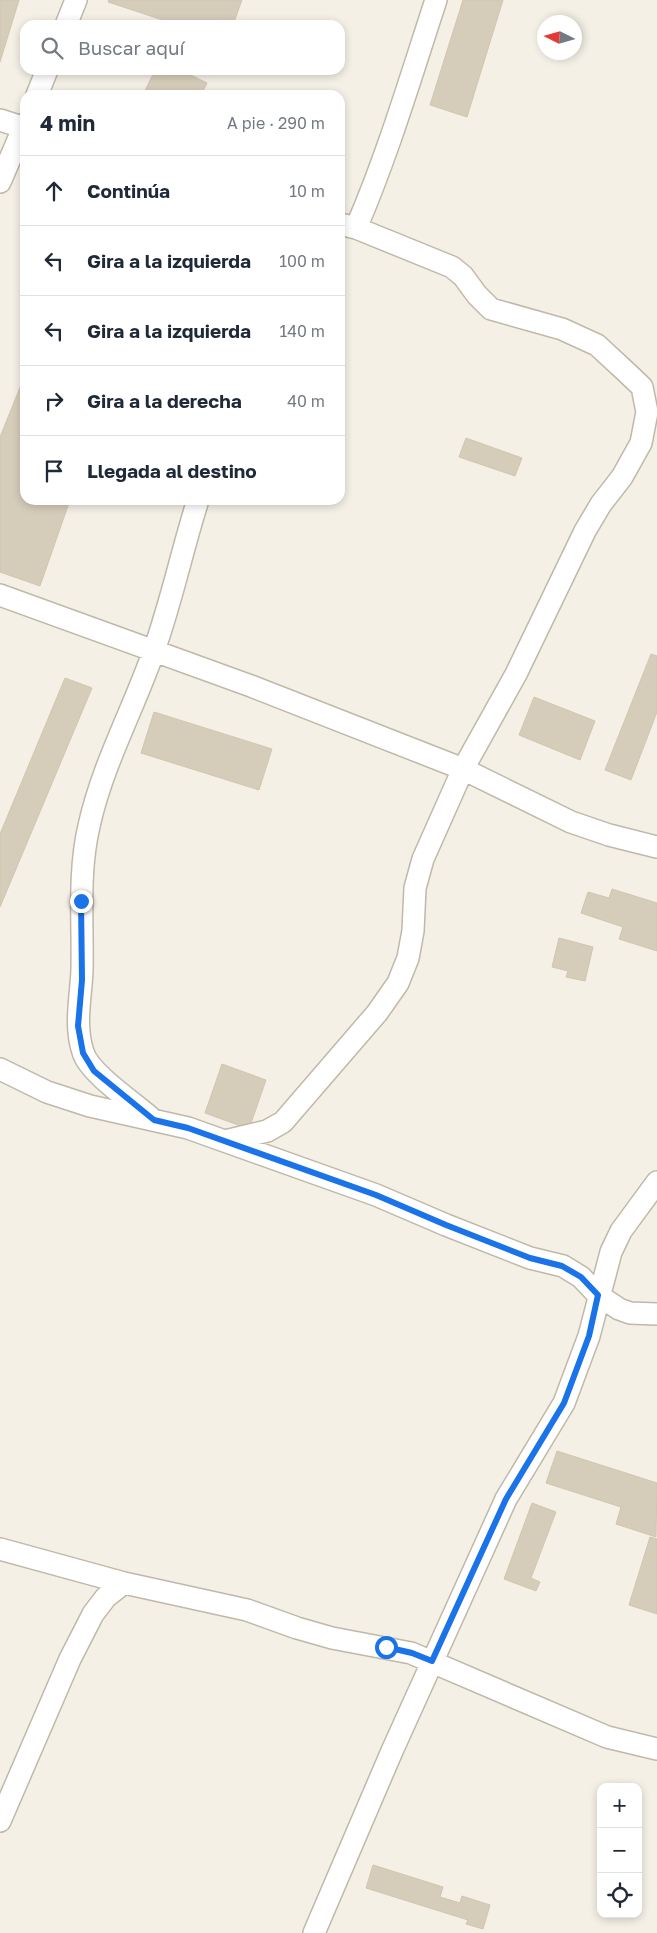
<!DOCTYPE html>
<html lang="es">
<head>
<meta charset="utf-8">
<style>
  :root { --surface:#fff; --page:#f6f6f7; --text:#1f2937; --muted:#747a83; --line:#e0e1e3 }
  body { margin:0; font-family:"Golos Text",sans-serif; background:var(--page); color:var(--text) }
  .controls { position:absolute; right:15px; bottom:15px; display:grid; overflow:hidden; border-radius:10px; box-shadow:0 2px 8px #0003 }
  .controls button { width:45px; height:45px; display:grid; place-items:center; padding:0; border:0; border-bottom:1px solid var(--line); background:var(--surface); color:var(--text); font:25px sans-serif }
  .compass { position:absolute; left:537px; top:15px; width:45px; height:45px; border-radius:50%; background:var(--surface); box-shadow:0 2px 8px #0003; rotate:275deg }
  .stop { position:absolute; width:15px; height:15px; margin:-11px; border:4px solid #1a73e8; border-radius:50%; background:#fff }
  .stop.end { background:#1a73e8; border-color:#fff; box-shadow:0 1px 5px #0008 }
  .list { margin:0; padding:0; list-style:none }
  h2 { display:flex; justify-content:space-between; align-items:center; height:65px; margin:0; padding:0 20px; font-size:21px }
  h2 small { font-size:16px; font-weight:400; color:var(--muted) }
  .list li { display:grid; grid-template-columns:32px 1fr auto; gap:15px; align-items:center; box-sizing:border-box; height:70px; padding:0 20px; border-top:1px solid var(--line) }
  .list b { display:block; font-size:19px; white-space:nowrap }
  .list em { font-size:16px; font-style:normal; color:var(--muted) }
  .icon { flex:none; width:28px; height:28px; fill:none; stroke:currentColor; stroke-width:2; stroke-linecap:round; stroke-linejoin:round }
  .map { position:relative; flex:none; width:657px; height:1933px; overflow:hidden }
  .search { position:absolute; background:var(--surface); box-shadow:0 2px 8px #0003; left:20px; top:20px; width:325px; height:55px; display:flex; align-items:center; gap:12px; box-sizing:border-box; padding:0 18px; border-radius:15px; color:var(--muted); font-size:19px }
  .panel { position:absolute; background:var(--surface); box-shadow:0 2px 8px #0003; left:20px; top:90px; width:325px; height:415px; border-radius:15px }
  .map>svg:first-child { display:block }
  .building { fill:#d6ccba; stroke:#d2c5ad }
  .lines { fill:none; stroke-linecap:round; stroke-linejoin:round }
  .minor-casing { stroke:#c0b8a8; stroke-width:24 }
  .minor { stroke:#fff; stroke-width:21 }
  .route { stroke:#1a73e8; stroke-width:6 }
</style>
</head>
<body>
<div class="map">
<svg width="657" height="1933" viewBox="0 0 657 1933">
  <rect width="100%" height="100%" fill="#f4f0e6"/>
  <path class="building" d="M0,0H19L0,62Z
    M109,0H242L233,25H178L108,2Z
    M463,0H503L467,117L430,105Z
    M155,70H180L207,83L201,95H143Z
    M25,375V500H70L40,586L0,572V437Z
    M466,438L522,458L515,476L459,457Z
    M651,654L657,656V712L631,780L605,770Z
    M65,678L92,688L0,907V834Z
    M534,697L595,721L580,760L519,735Z
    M154,712L272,749L259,790L141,753Z
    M612,889L657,903V951L619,939L623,927L581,913L588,892L609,898Z
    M559,938L593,947L585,981L566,977L568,971L552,967Z
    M222,1064L266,1080L249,1129L205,1113Z
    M557,1451L657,1483L656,1537L616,1524L621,1507L546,1483Z
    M532,1503L556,1512L531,1578L540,1582L536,1591L504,1579Z
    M650,1537L657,1539V1614L629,1605Z
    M373,1865L443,1887L440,1897L460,1903L462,1896L490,1905L483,1929L466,1924L468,1920L366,1888Z"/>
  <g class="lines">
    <g class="minor-casing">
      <path id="minor" d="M66,25L76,0
        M37,95L47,70
        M0,120L25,128
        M0,182L25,124
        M340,224L356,228C388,154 411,76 436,0
        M0,595L251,686L463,769L571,822L609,835L657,847
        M0,1069L47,1092L90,1106L188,1128L376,1195L446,1225L530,1258L563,1266L581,1277L598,1295L619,1309L630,1313L657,1314
        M150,1117C133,1102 89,1073 83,1052C74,1025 81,997 82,970C83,922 78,873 89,826C102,766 133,710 153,653C171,604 182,550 198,500
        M225,1141L267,1131L283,1122L377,1013L398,983L408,958L413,931L415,888L423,859L463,769L516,674L585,531L601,504L622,477L641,443L647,412L642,387L623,369L597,345L562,329L491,309L477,295L463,276L452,267L356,228
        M0,1549L124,1583L247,1610L297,1628L332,1638L411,1653L607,1737L657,1749
        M0,1821L70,1659L93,1614L106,1597L124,1583
        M314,1933L392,1751L506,1499L564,1403L589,1336L611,1252L621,1231L657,1182"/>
    </g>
    <use href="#minor" class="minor"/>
  </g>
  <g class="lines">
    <path class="route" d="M81,901L82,980L78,1026L83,1053L94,1071L154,1120L188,1128L376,1195L446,1225L530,1258L562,1266L581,1277L598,1295L589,1336L564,1403L506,1499L432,1661L412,1653L386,1647"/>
  </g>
</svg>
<div class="controls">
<button>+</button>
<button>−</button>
<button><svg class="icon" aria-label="locate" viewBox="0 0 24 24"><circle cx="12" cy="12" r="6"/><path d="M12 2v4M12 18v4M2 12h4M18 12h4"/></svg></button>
</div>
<svg class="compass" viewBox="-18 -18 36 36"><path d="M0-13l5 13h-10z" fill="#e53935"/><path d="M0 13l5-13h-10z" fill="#747a83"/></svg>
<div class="stop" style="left:386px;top:1647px"></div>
<div class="stop end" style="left:81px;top:901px"></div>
<div class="search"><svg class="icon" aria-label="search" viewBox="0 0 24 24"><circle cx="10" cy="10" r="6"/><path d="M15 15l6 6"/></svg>Buscar aquí</div>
<section class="panel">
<h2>4 min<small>A pie · 290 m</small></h2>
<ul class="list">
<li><svg class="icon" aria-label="ahead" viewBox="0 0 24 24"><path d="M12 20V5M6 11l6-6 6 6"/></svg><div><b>Continúa</b></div><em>10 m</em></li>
<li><svg class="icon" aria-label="left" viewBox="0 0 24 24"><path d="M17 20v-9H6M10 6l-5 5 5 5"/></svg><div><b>Gira a la izquierda</b></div><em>100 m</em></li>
<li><svg class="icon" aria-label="left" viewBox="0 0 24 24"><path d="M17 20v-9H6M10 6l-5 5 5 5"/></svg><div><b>Gira a la izquierda</b></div><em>140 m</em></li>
<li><svg class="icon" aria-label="right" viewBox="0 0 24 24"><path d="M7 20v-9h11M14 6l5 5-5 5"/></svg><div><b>Gira a la derecha</b></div><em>40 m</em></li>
<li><svg class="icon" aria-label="arrive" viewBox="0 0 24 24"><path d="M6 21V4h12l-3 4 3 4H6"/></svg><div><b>Llegada al destino</b></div></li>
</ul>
</section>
</div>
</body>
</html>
